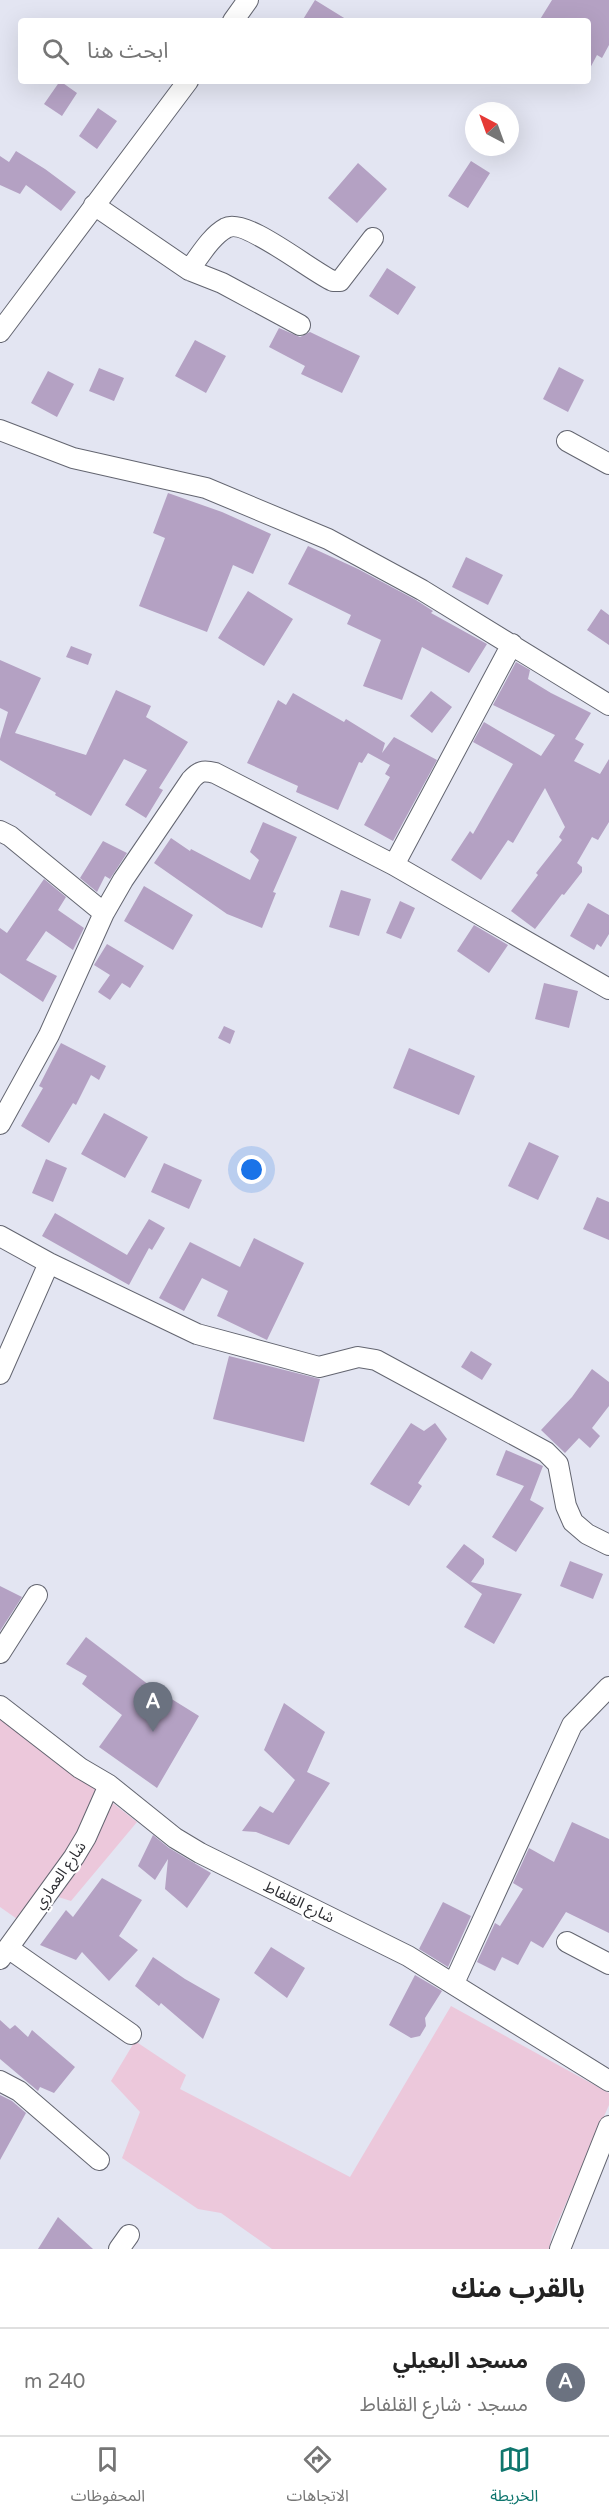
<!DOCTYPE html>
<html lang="ar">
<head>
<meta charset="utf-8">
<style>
  :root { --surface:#fff; --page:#f6f6f6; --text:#222; --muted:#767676; --line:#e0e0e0; --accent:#0f766e }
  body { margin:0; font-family:"Varela Round","Noto Sans Arabic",sans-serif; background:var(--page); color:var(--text); direction:rtl }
  .compass { position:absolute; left:465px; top:102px; width:54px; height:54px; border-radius:50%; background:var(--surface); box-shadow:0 6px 24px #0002; rotate:319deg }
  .you { position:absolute; left:252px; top:1170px; width:21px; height:21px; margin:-15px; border:4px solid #fff; border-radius:50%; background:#1a73e8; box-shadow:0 0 0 9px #1a73e833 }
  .badge { display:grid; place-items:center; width:39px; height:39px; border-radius:50%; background:var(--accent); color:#fff; font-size:20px; font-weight:700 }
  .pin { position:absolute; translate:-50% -50px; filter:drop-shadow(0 2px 3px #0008) }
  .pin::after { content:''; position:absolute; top:32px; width:21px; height:18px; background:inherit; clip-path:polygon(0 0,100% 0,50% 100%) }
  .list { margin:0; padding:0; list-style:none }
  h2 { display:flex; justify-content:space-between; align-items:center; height:78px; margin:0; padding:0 24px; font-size:26px }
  h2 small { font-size:20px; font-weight:400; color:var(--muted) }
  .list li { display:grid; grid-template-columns:39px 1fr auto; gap:18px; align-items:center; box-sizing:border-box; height:108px; padding:0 24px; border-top:2px solid var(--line) }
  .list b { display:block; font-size:22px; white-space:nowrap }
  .list p { margin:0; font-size:20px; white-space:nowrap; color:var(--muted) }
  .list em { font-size:20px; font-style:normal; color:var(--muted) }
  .icon { flex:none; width:33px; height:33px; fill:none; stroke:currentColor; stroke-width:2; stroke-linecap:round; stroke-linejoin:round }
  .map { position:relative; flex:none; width:609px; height:2249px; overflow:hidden; direction:ltr }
  .search { position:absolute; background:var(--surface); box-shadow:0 6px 24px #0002; left:18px; right:18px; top:18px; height:66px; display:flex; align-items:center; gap:15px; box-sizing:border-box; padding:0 21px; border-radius:6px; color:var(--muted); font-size:22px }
  .sheet { height:186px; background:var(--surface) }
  nav { display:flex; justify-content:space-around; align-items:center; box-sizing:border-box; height:84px; border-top:2px solid var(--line); background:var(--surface); font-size:16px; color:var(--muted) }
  nav a { display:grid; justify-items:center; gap:3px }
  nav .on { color:var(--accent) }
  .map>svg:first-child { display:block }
  .green { fill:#ecc8db }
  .building { fill:#b4a1c3 }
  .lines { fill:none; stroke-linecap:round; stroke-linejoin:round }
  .minor-casing { stroke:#636570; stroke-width:22 }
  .minor { stroke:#fff; stroke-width:20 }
  .labels { text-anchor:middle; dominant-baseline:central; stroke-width:4.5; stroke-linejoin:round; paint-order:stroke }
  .street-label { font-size:15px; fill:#2d2e33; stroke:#fff }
</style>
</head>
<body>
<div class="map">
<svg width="609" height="2249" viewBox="0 0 609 2249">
  <rect width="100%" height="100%" fill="#e3e5f2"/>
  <path class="green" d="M0,1715L137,1822L71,1901L39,1891L20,1921L0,1907Z
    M451,2006L609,2093V2105L552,2235L549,2249H272L221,2213L198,2209L122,2158L140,2112L111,2081L135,2041L186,2075L180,2089L350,2177Z"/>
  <path class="building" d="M315,0L349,21H302Z
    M552,0H609V45L602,58L597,55L588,72V21H539Z
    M60,81L77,93L62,116L44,104Z
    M98,108L117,121L97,149L79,136Z
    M16,151L45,169L76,192L61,211L26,185L20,194L0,185V156L9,162Z
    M471,161L490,173L468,208L448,196Z
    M358,163L387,189L357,223L328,198Z
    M387,268L416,287L398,315L369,296Z
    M279,328L300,337L310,332L360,356L342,393L301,374L305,366L269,347Z
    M195,340L226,356L206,393L175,376Z
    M559,367L584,380L568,412L543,399Z
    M99,368L124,378L114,401L89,391Z
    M48,371L74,384L57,417L31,403Z
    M168,493L222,512L271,534L253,574L233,565L207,632L139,606L165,538L153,533Z
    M308,546L358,569L416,600L433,611L431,613L487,644L469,673L422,647L402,700L363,686L381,640L347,624L351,615L288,584Z
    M466,557L503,575L488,605L452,587Z
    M248,591L293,619L264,666L218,638Z
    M601,609L609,615V645L587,630Z
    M71,646L92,654L88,665L66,657Z
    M0,660L41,678L15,733L86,755L116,690L151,706L146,717L188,742L159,788L163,790L146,818L125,805L147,770L124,759L91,816L55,795L56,793L0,760V739L8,712L0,708Z
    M516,662L530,670L528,679L551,693L591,713L575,739L584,744L574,761L600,774L609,759V822L598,840L592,837L577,863L582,867V872L564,895L562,894L535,929L511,911L538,875L536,873L562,840L559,837L565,827L545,788L513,843L508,840L481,880L451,860L470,831L473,834L513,764L473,742L484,722L541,756L555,735L493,705Z
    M431,691L452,707L432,733L410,716Z
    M293,693L344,722L346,719L385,743L382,753L394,737L437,760L393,841L364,825L390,777L385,774L390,765L368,753L362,763L359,762L338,810L296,792L298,786L247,763L278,700L286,705Z
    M263,822L297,837L273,892L276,893L262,928L227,914L154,863L171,838L190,851L191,849L250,880L259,860L250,852Z
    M103,841L127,853L110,879L105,876L97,892L80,878Z
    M44,879L66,897L58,910L84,928L73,950L46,931L26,960L57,976L43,1002L0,973V928L7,933Z
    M144,886L193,915L173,950L124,921Z
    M341,890L371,899L359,936L329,927Z
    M400,901L415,908L401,939L386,933Z
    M588,903L609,915V934L601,947L597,944L594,950L570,936Z
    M474,925L508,945L489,973L457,951Z
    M107,944L144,966L130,988L122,983L110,1000L98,992L110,975L94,965Z
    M544,983L578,991L569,1028L535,1019Z
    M224,1026L235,1031L230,1044L218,1038Z
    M61,1043L106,1066L99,1080L91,1075L76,1105L73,1103L49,1143L21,1126L43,1088L39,1086Z
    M409,1048L475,1076L459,1115L393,1088Z
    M104,1113L148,1137L125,1178L81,1154Z
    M529,1142L559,1156L538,1200L508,1186Z
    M46,1159L67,1168L53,1202L32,1193Z
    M164,1163L202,1180L189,1209L151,1192Z
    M597,1197L609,1202V1240L583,1229Z
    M55,1213L127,1255L149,1219L165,1228L152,1250L149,1248L129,1285L42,1236Z
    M254,1238L304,1263L267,1340L217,1316L228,1291L202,1278L184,1311L159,1298L190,1242L240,1267Z
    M471,1351L492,1364L482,1380L461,1367Z
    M229,1356L320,1379L304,1442L213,1419Z
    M592,1369L609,1382V1406L592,1428L600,1436L590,1448L579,1438L565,1453L541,1430L572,1397Z
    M411,1423L424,1431L435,1423L447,1439L418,1483L422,1486L409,1506L370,1484Z
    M506,1450L543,1466L530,1500L544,1508L516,1552L492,1537L524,1486L496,1475Z
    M464,1544L484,1559V1564L471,1582L522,1594L494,1644L464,1627L482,1594L446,1567Z
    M570,1561L603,1574L593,1599L560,1586Z
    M0,1586L22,1597L0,1631Z
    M86,1637L149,1685L199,1716L157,1788L99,1747L122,1715L82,1684L87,1676L66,1664Z
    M284,1703L325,1732L307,1772L330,1783L289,1845L256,1832L242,1831L260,1806L273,1813L295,1780L264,1750Z
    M572,1822L609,1839V1933L566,1912L543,1948L531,1941L518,1965L502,1957L495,1971L477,1962L495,1923L500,1926L523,1889L513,1883L529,1848L554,1862Z
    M153,1835L169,1848L211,1873L187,1908L165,1889L168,1859L155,1880L138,1866Z
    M102,1878L142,1900L119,1936L138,1950L109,1981L82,1952L76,1960L40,1945L66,1910L73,1917Z
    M443,1902L471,1916L448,1967L419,1949Z
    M271,1947L305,1968L287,1998L254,1973Z
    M153,1957L185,1979L220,1999L203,2039L161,2003L159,2006L135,1986Z
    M415,1975L442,1991L425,2018L426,2026L420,2036L411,2038L389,2025Z
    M0,2020L10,2029L15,2025L28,2037L32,2030L75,2067L54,2093L40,2087L38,2091L0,2059Z
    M0,2095L12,2101L26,2113L0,2160Z
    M58,2217L93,2249H38Z"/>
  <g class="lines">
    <g class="minor-casing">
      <path id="minor" d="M233,21L248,0
        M94,205L189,270L222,283L300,325
        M189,270C199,257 211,236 226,228C245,217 312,272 333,281H340L373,238
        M0,332L188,81
        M0,430L73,458L206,488L328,539L422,590L609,705
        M567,441L609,464
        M0,831L10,836L104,913
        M394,865L512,644
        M0,1124L49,1035L104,913L123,880L191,780C199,771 203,770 215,773L394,865L609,989
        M0,1236L49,1263L197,1334L319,1367L358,1357L376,1360L546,1452L558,1464L566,1506L573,1522L587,1534L609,1545
        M0,1374L49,1263
        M0,1653L37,1595
        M0,1706L80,1768L109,1785L175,1838L200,1853L408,1956L609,2081
        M567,1942L609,1964
        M8,1948L131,2034
        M0,1959L74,1857L86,1837L109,1785
        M454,1983L572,1725L609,1687
        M0,2081L19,2091L99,2160
        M119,2249L129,2235
        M560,2249L609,2126"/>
    </g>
    <use href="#minor" class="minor"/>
  </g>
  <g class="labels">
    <g class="street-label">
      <text transform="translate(60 1875) rotate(-55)">شارع العماري</text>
      <text transform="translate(299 1902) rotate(26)">شارع القلفاط</text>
    </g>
  </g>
</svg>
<svg class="compass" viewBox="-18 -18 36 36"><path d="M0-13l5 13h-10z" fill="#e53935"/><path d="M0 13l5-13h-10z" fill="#767676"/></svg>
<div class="you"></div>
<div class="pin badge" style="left:153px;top:1732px;background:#6b7280">A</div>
<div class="search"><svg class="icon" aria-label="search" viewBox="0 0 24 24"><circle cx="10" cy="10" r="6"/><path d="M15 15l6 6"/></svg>ابحث هنا</div>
</div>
<section class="sheet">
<h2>بالقرب منك<small></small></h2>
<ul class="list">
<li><span class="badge" style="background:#6b7280">A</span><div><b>مسجد البعيلي</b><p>مسجد · شارع القلفاط</p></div><em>240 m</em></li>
</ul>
</section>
<nav>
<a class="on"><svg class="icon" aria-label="map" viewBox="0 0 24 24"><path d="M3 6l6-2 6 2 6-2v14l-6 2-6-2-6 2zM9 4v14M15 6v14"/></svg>الخريطة</a>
<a><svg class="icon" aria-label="directions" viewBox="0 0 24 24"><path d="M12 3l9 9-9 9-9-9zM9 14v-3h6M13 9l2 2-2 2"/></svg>الاتجاهات</a>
<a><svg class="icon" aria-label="saved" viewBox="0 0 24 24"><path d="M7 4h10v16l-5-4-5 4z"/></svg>المحفوظات</a>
</nav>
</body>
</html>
